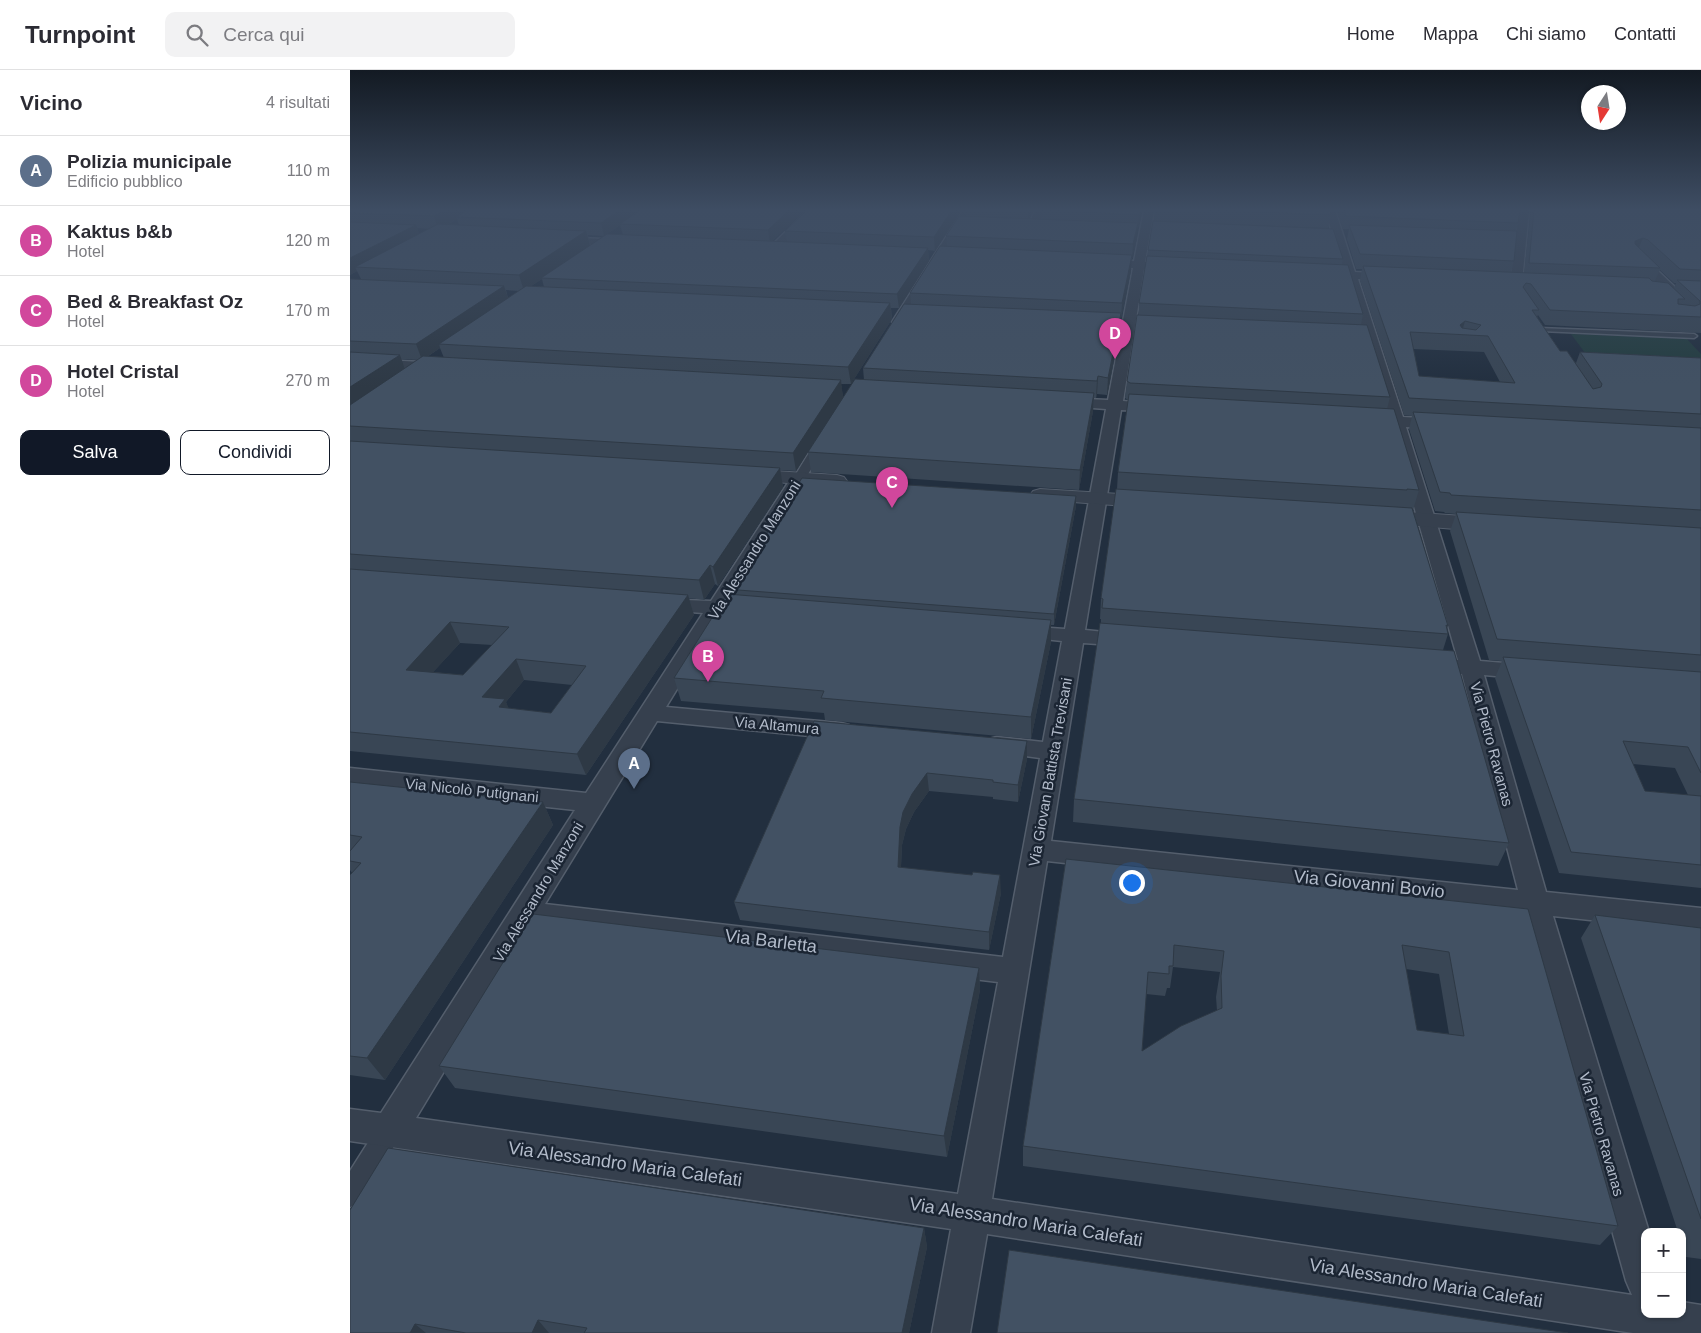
<!DOCTYPE html>
<html lang="it">
<head>
<meta charset="utf-8">
<style>
  :root { --surface:#fff; --page:#f2f2f3; --text:#2b2b33; --muted:#7c7c81; --line:#e1e1e2; --accent:#111827 }
  body { margin:0; font-family:Arial,sans-serif; background:var(--page); color:var(--text) }
  .controls { position:absolute; right:15px; bottom:15px; display:grid; overflow:hidden; border-radius:10px; box-shadow:0 1px 4px #0004 }
  .controls button { width:45px; height:45px; display:grid; place-items:center; padding:0; border:0; border-bottom:1px solid var(--line); background:var(--surface); color:var(--text); font:25px sans-serif }
  .compass { position:absolute; left:1231px; top:15px; width:45px; height:45px; border-radius:50%; background:var(--surface); box-shadow:0 1px 4px #0004; rotate:192deg }
  .you { position:absolute; left:781px; top:812px; width:18px; height:18px; margin:-12px; border:4px solid #fff; border-radius:50%; background:#1a73e8; box-shadow:0 0 0 8px #1a73e833 }
  .badge { display:grid; place-items:center; width:32px; height:32px; border-radius:50%; background:var(--accent); color:#fff; font-size:16px; font-weight:700 }
  .pin { position:absolute; translate:-50% -41px; filter:drop-shadow(0 1px 2px #0008) }
  .pin::after { content:''; position:absolute; top:26px; width:18px; height:15px; background:inherit; clip-path:polygon(0 0,100% 0,50% 100%) }
  .list { margin:0; padding:0; list-style:none }
  h2 { display:flex; justify-content:space-between; align-items:center; height:65px; margin:0; padding:0 20px; font-size:21px }
  h2 small { font-size:16px; font-weight:400; color:var(--muted) }
  .list li { display:grid; grid-template-columns:32px 1fr auto; gap:15px; align-items:center; box-sizing:border-box; height:70px; padding:0 20px; border-top:1px solid var(--line) }
  .list b { display:block; font-size:19px; white-space:nowrap }
  .list p { margin:0; font-size:16px; white-space:nowrap; color:var(--muted) }
  .list em { font-size:16px; font-style:normal; color:var(--muted) }
  .actions { display:flex; gap:10px; padding:15px 20px }
  .actions a { flex:1; padding:11px 0; border:1px solid var(--accent); border-radius:10px; text-align:center; font-size:18px; color:var(--accent) }
  .actions .main { background:var(--accent); color:#fff }
  .icon { flex:none; width:28px; height:28px; fill:none; stroke:currentColor; stroke-width:2; stroke-linecap:round; stroke-linejoin:round }
  .map { position:relative; flex:none; width:1351px; height:1263px; overflow:hidden }
  header { display:flex; align-items:center; gap:30px; box-sizing:border-box; height:70px; padding:0 25px; background:var(--surface); border-bottom:1px solid var(--line) }
  header strong { font-size:24px }
  nav { display:flex; gap:28px; margin-inline-start:auto; font-size:18px }
  .search { width:350px; height:45px; background:var(--page); display:flex; align-items:center; gap:12px; box-sizing:border-box; padding:0 18px; border-radius:10px; color:var(--muted); font-size:19px }
  main { display:flex }
  aside { flex:1; background:var(--surface) }
  .map>svg:first-child { display:block }
  .green { fill:#243d40 }
  .lines { fill:none; stroke-linecap:round; stroke-linejoin:round }
  .service-casing { stroke:#545e6c; stroke-width:3 }
  .pedestrian-casing { stroke:#545e6c; stroke-width:3 }
  .minor-casing { stroke:#545e6c; stroke-width:3 }
  .tertiary-casing { stroke:#545e6c; stroke-width:2 }
  .service { fill:#36404e; fill-rule:evenodd }
  .pedestrian { fill:#36404e; fill-rule:evenodd }
  .minor { fill:#36404e; fill-rule:evenodd }
  .tertiary { fill:#36404e; fill-rule:evenodd }
  .wall { fill:#394655; fill-rule:evenodd }
  .shaded-wall { fill:#2e3945 }
  .building { fill:#425163; stroke:#2e3945; fill-rule:evenodd }
  .labels { text-anchor:middle; dominant-baseline:central; stroke-width:5; stroke-linejoin:round; paint-order:stroke }
  .street-label { font-size:15px; fill:#b2bbca; stroke:#1b2533 }
  .near-street-label { font-size:18px; fill:#b2bbca; stroke:#1b2533 }
</style>
</head>
<body>
<header>
<strong>Turnpoint</strong>
<div class="search"><svg class="icon" aria-label="search" viewBox="0 0 24 24"><circle cx="10" cy="10" r="6"/><path d="M15 15l6 6"/></svg>Cerca qui</div>
<nav><a>Home</a><a>Mappa</a><a>Chi siamo</a><a>Contatti</a></nav>
</header>
<main>
<aside>
<h2>Vicino<small>4 risultati</small></h2>
<ul class="list">
<li><span class="badge" style="background:#5c6f8a">A</span><div><b>Polizia municipale</b><p>Edificio pubblico</p></div><em>110 m</em></li>
<li><span class="badge" style="background:#d1479c">B</span><div><b>Kaktus b&amp;b</b><p>Hotel</p></div><em>120 m</em></li>
<li><span class="badge" style="background:#d1479c">C</span><div><b>Bed &amp; Breakfast Oz</b><p>Hotel</p></div><em>170 m</em></li>
<li><span class="badge" style="background:#d1479c">D</span><div><b>Hotel Cristal</b><p>Hotel</p></div><em>270 m</em></li>
</ul>
<div class="actions"><a class="main">Salva</a><a>Condividi</a></div>
</aside>
<div class="map">
<svg width="1351" height="1263" viewBox="0 0 1351 1263">
  <rect width="100%" height="100%" fill="#222f3f"/>
  <path class="green" d="M1221,264L1337,269L1351,284V297L1241,291Z"/>
  <g class="lines">
    <g class="service-casing">
      <path id="service" d="M1189,258L1344,264L1347,266L1344,268L1191,261L1188,259Z"/>
    </g>
    <g class="pedestrian-casing">
      <path id="pedestrian" d="M613,140H620L552,252L547,255L544,254L542,252Z
        M471,370L477,373L455,409L453,412H445L443,409L465,373Z
        M40,1048L49,1052L52,1060L49,1068L9,1133L0,1137V1101L31,1052Z"/>
    </g>
    <g class="minor-casing">
      <path id="minor" d="M458,140H469L428,181H420L419,179L420,177Z
        M685,140H695L687,159L682,162L677,159Z
        M794,140H804L795,192L826,194L832,197L826,200L794,199L773,331L808,334L813,335L815,338L813,341L808,342L771,340L735,560L784,565L787,570L784,575L777,576L733,573L701,771L1168,820L1112,604L1070,599L1067,594L1070,589L1078,587L1108,590L1041,356L1012,353L1009,350L1012,347H1038L996,208L970,206L964,203L970,200L994,201L975,140H985L1005,202L1040,204L1046,207L1040,210L1008,209L1053,347L1090,349L1095,351L1098,354L1095,357L1090,359L1056,357L1130,591L1178,595L1186,597L1189,602L1186,607L1178,609L1134,605L1196,822L1351,838V862L1203,846L1299,1162H1295V1244H1332V1232L1351,1235V1263H1283L637,1164L620,1263H582L601,1159L0,1071V1039L31,1043L225,740L0,716V698L236,723L353,543L303,539L300,535L303,531L310,529L361,531L443,405H455L457,409L381,532L405,535L408,539L405,543L398,545L373,544L316,637L491,653L499,655L503,661L499,667L491,669L307,651L195,834L653,887L690,688L639,681L635,675L639,669L647,667L693,672L712,571L665,566L662,562L665,558L672,556L715,559L756,339L715,336L710,335L708,332L710,329L715,328L758,330L783,198L750,196L744,193L750,190L784,191ZM697,791L1174,843L1276,1211L1282,1225L642,1129ZM182,855L648,912L608,1124L66,1048Z
        M1169,140H1179L1172,212L1166,215L1160,212Z
        M208,167L276,170L281,173L276,176L204,172L203,170Z
        M1287,184L1291,185L1324,216L1326,219L1324,222H1316L1281,187Z
        M0,288L89,293L96,297L89,301L0,296Z"/>
    </g>
    <g class="tertiary-casing">
      <path id="tertiary" d="M393,399L487,405L494,407L497,411L494,415L487,417L386,409L383,405L386,401Z
        M690,419L802,426L809,428L813,432L809,436L802,438L683,429L680,425L683,421Z
        M1029,440L1141,448L1149,450L1152,455L1149,460L1141,462L1021,452L1018,447L1021,442Z"/>
    </g>
    <use href="#service" class="service"/>
    <use href="#pedestrian" class="pedestrian"/>
    <use href="#minor" class="minor"/>
    <use href="#tertiary" class="tertiary"/>
  </g>
  <path class="wall" d="M0,140H455L422,171L437,172L435,161L612,140L585,181L578,180L579,191L549,238H541L542,249L501,314H491L493,327L446,401L430,400L433,417L368,516L365,514L354,530L339,528L344,545L236,705L0,681V209H11L7,201L0,205ZM107,149L109,155H97ZM270,155L273,165L257,164ZM67,158L80,159L69,164ZM238,165L254,166L240,175ZM192,209L194,217L181,216ZM156,220L169,221L158,228ZM90,278L94,288L77,287ZM51,289L68,290L55,298ZM110,573L142,575L113,605L83,602ZM174,610L222,615L201,643L158,638L156,632Z
    M615,140H683L680,149H692V140H793L788,158H787V168L782,189H781V200L771,249H770V260L757,325L747,324L746,328H744L743,341L729,420L461,402L458,382L514,310L513,298L561,234L560,223L597,177L596,166L616,146Z
    M805,140H980L981,145L978,158L804,151Z
    M986,140H1170L1168,153L1166,161L1164,191L1161,202L1174,203L1181,140H1351V263L1195,255L1188,245L1187,247L1210,281L1226,293L1230,282L1351,288V818L1209,803L1145,608L1152,591L1139,590L1100,461L1106,444L1095,443L1094,442L1085,441L1059,359L1062,346L1054,345L1010,210L1012,199H1006L997,169L999,159H993ZM1310,200L1324,213H1326L1324,218L1305,211ZM1063,279L1134,282L1150,312L1069,306ZM1283,694L1325,698L1338,725L1295,721Z
    M798,180L993,189L992,195L1013,244L1011,255L1040,327L1037,339L1069,420L1063,440L1098,556L1097,560L1098,564L1093,580L1159,773L1148,796L723,752L724,729L751,553V549H750L751,528L767,419L768,402L778,330L775,328L777,311L789,245V233Z
    M726,436L704,555H701V572L681,669L475,650L474,643L331,631L324,608L385,525L383,517Z
    M464,651L677,671V689L668,732L643,729V727L579,721L564,742L556,759L552,775L551,797L651,823L639,880L390,850L384,832Z
    M0,712L193,732L203,755L35,1010L0,1005V805L2,803L0,800Z
    M716,789L1178,839L1268,1156L1250,1175L673,1096V1076ZM823,897L870,902L866,927L867,941L792,981L796,924L815,926L817,918H820ZM1056,899L1089,904L1099,964L1067,960Z
    M1245,845L1351,858V1189L1336,1187L1332,1175V1162H1328L1231,868Z
    M629,898L630,920L597,1087L105,1018L89,996Z
    M574,1158L577,1177L559,1263H0Z"/>
  <path class="shaded-wall" d="M95,140H125L106,147L107,149L88,159L84,146Z
    M270,140H292L270,154V155L254,166L251,153Z
    M439,140H455L420,173L418,160Z
    M602,140H612L585,181L584,167Z
    M678,140H683L678,153Z
    M791,140H793L788,158L789,145Z
    M788,153L787,168L782,189L783,174Z
    M66,155L71,168L5,197L7,201L0,205V188Z
    M236,161L240,176L191,208L192,209L174,221L169,205Z
    M1293,168L1287,182L1280,185L1285,171Z
    M578,178L579,191L549,238L547,224Z
    M782,185L781,200L771,249L772,233Z
    M154,216L159,231L89,274L90,278L72,290L66,274Z
    M540,233L542,249L501,314L498,297Z
    M771,243L770,260L757,325L758,308Z
    M1115,251L1111,265L1110,255Z
    M50,285L56,302L0,340V317Z
    M748,306L747,324L746,328L747,311Z
    M491,310L493,327L446,401L443,383Z
    M744,323L743,341L729,420L730,400Z
    M430,398L433,417L368,516L363,497Z
    M726,426V436L704,555V544Z
    M360,495L365,514L354,530L349,510Z
    M338,525L344,545L236,705L227,684Z
    M701,550V572L681,669V647Z
    M100,552L110,573L66,621L56,600Z
    M166,589L174,610L156,632L164,650L132,627Z
    M677,671V689L668,732V715Z
    M577,703L579,721L564,742L556,759L552,775L550,815L548,797L550,757L553,742L562,724Z
    M193,732L203,755L35,1010L17,988Z
    M650,805L651,823L639,880V862Z
    M629,898L630,920L597,1087L594,1066Z
    M574,1158L577,1177L559,1263H552Z
    M188,1250L199,1263H182Z
    M65,1254L76,1263H60Z"/>
  <path class="building" d="M0,140H95L84,146L0,143Z
    M118,140H270L251,153L106,147Z
    M290,140H439L418,160L270,154Z
    M457,140H602L584,167L435,161Z
    M692,140H791L789,145Z
    M858,140H980L981,145Z
    M994,140H1170L1168,153L996,146Z
    M1184,140H1351V200L1330,199L1298,170L1293,168L1285,171V174L1310,198L1179,193Z
    M609,146L788,153L783,174L596,166Z
    M803,151L983,159L993,189L798,180Z
    M0,152L66,155L0,188Z
    M88,154L236,161L169,205L5,197Z
    M999,155L1167,161L1164,191L1010,184Z
    M257,164L578,178L547,224L191,208Z
    M590,176L782,185L772,233L560,223Z
    M797,186L998,195L1013,244L789,233Z
    M1013,196L1299,208L1302,211L1318,213L1335,229H1328V234L1345,236L1350,234V231L1327,210L1351,211V247L1200,240L1181,214L1176,213L1173,217L1189,240H1182L1210,281H1217L1243,319L1251,317L1252,314L1230,282L1351,288V344L1059,328ZM1115,251L1131,255L1126,260L1112,258L1110,255ZM1060,262L1138,266L1165,313L1069,306Z
    M0,209L154,216L66,274L0,271Z
    M176,216L540,233L498,297L89,274Z
    M554,234L771,243L758,308L748,306L747,311L513,298Z
    M787,245L1017,255L1040,327L780,313L777,311Z
    M0,282L50,285L0,317Z
    M73,286L491,310L443,383L0,356V335Z
    M505,309L744,323L730,400L458,382Z
    M779,324L1044,339L1069,420L1057,419V420L768,402Z
    M1063,342L1351,358V440L1101,425L1100,423L1090,422Z
    M0,371L430,398L363,497L360,495L349,510L0,484Z
    M452,408L726,426L704,544L388,520L383,517Z
    M766,419L1062,438L1098,556L1096,555L1098,564L752,538L753,529L751,528Z
    M1106,442L1351,458V585L1147,569Z
    M0,499L338,525L227,684L0,662ZM100,552L159,557L113,605L56,600ZM166,589L236,596L201,643L149,637L155,629L132,627Z
    M377,524L701,550L681,647L471,628L474,621L324,608Z
    M750,553L1104,581L1159,773L724,729Z
    M1153,587L1351,602V703L1338,677L1273,671L1295,721L1351,726V795L1221,782Z
    M464,651L677,671L668,715L643,712V710L577,703L562,724L553,742L550,757L548,797L622,805L623,802L650,805L639,862L384,832Z
    M0,712L193,732L17,988L0,986V805L11,793L0,791V781L12,767L0,765Z
    M716,789L1178,839L1268,1156L673,1076ZM824,875L874,881L871,906L872,938L831,956L792,981L798,902L819,904V896H823ZM1052,875L1099,882L1114,966L1067,960Z
    M183,844L629,898L594,1066L89,996Z
    M1245,845L1351,858V1149Z
    M38,1078L574,1158L552,1263H234L237,1258L188,1250L182,1263H116L65,1254L60,1263H0V1140Z
    M659,1180L1218,1263H647Z"/>
  <linearGradient id="sky" x2="0" y2="1"><stop stop-color="#131a23"/><stop offset="0.44" stop-color="#3e4d63"/><stop offset="1" stop-color="#3e4d63" stop-opacity="0"/></linearGradient>
  <rect width="1351" height="317" fill="url(#sky)"/>
  <g class="labels">
    <g class="street-label">
      <text transform="translate(404 480) rotate(-58)">Via Alessandro Manzoni</text>
      <text transform="translate(427 655) rotate(5)">Via Altamura</text>
      <text transform="translate(1142 674) rotate(75)">Via Pietro Ravanas</text>
      <text transform="translate(700 702) rotate(-80)">Via Giovan Battista Trevisani</text>
      <text transform="translate(122 720) rotate(6)">Via Nicolò Putignani</text>
      <text transform="translate(188 822) rotate(-59)">Via Alessandro Manzoni</text>
      <text transform="translate(1252 1064) rotate(74)">Via Pietro Ravanas</text>
    </g>
    <g class="near-street-label">
      <text transform="translate(1019 814) rotate(6)">Via Giovanni Bovio</text>
      <text transform="translate(421 871) rotate(7)">Via Barletta</text>
      <text transform="translate(275 1094) rotate(8)">Via Alessandro Maria Calefati</text>
      <text transform="translate(676 1152) rotate(9)">Via Alessandro Maria Calefati</text>
      <text transform="translate(1076 1213) rotate(9)">Via Alessandro Maria Calefati</text>
    </g>
  </g>
</svg>
<div class="controls">
<button>+</button>
<button>−</button>
</div>
<svg class="compass" viewBox="-18 -18 36 36"><path d="M0-13l5 13h-10z" fill="#e53935"/><path d="M0 13l5-13h-10z" fill="#7c7c81"/></svg>
<div class="you"></div>
<div class="pin badge" style="left:284px;top:719px;background:#5c6f8a">A</div>
<div class="pin badge" style="left:358px;top:612px;background:#d1479c">B</div>
<div class="pin badge" style="left:542px;top:438px;background:#d1479c">C</div>
<div class="pin badge" style="left:765px;top:289px;background:#d1479c">D</div>
</div>
</main>
</body>
</html>
